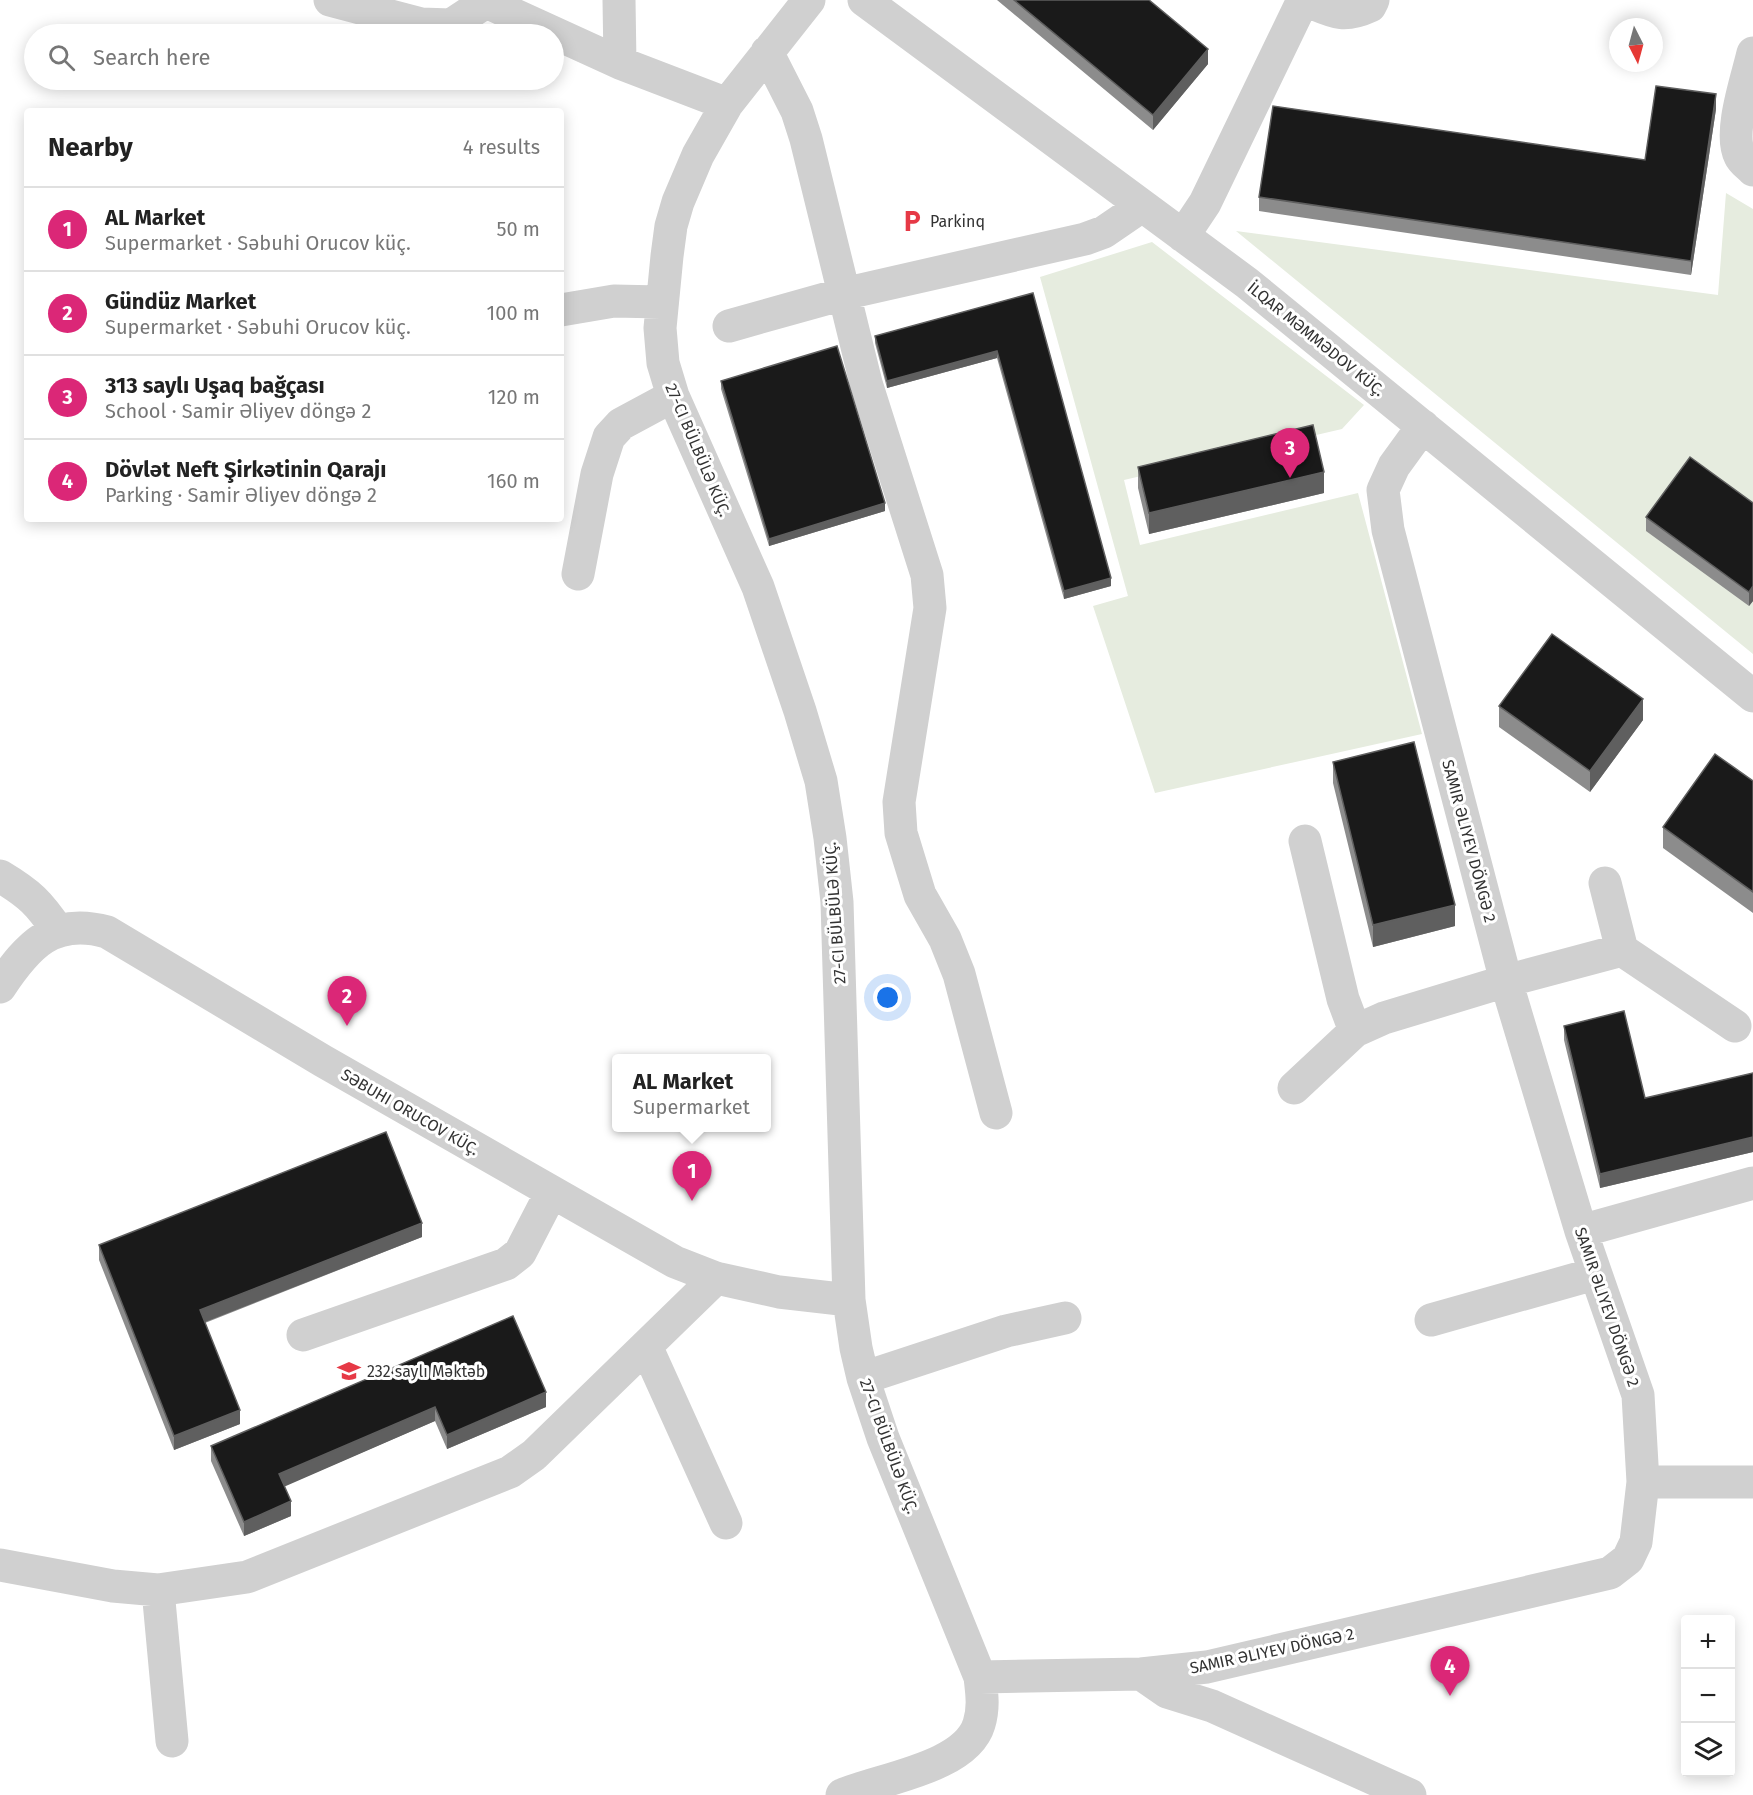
<!DOCTYPE html>
<html lang="en">
<head>
<meta charset="utf-8">
<style>
  :root { --surface:#fff; --page:#f2f2f2; --text:#222; --muted:#767676; --line:#e0e0e0; --accent:#db2777 }
  body { margin:0; font-family:"Fira Sans",sans-serif; background:var(--page); color:var(--text) }
  .controls { position:absolute; right:18px; bottom:18px; display:grid; overflow:hidden; border-radius:6px; box-shadow:0 3px 15px #0003 }
  .controls button { width:54px; height:54px; display:grid; place-items:center; padding:0; border:0; border-bottom:2px solid var(--line); background:var(--surface); color:var(--text); font:30px sans-serif }
  .compass { position:absolute; left:1609px; top:18px; width:54px; height:54px; border-radius:50%; background:var(--surface); box-shadow:0 3px 15px #0003; rotate:174deg }
  .you { position:absolute; left:888px; top:998px; width:21px; height:21px; margin:-15px; border:4px solid #fff; border-radius:50%; background:#1a73e8; box-shadow:0 0 0 9px #1a73e833 }
  .badge { display:grid; place-items:center; width:39px; height:39px; border-radius:50%; background:var(--accent); color:#fff; font-size:20px; font-weight:700 }
  .pin { position:absolute; translate:-50% -50px; filter:drop-shadow(0 2px 3px #0008) }
  .pin::after { content:''; position:absolute; top:32px; width:21px; height:18px; background:inherit; clip-path:polygon(0 0,100% 0,50% 100%) }
  .popup { position:absolute; left:612px; top:1054px; width:159px; height:78px; box-sizing:border-box; display:grid; place-content:center; border-radius:6px; background:var(--surface); filter:drop-shadow(0 2px 4px #0005); font-size:20px; white-space:nowrap; color:var(--muted) }
  .popup b { font-size:22px; color:var(--text) }
  .popup::after { content:''; position:absolute; left:50%; top:100%; margin-left:-12px; border:12px solid transparent; border-top-color:var(--surface) }
  .list { margin:0; padding:0; list-style:none }
  h2 { display:flex; justify-content:space-between; align-items:center; height:78px; margin:0; padding:0 24px; font-size:26px }
  h2 small { font-size:20px; font-weight:400; color:var(--muted) }
  .list li { display:grid; grid-template-columns:39px 1fr auto; gap:18px; align-items:center; box-sizing:border-box; height:84px; padding:0 24px; border-top:2px solid var(--line) }
  .list b { display:block; font-size:22px; white-space:nowrap }
  .list p { margin:0; font-size:20px; white-space:nowrap; color:var(--muted) }
  .list em { font-size:20px; font-style:normal; color:var(--muted) }
  .icon { flex:none; width:33px; height:33px; fill:none; stroke:currentColor; stroke-width:2; stroke-linecap:round; stroke-linejoin:round }
  .map { position:relative; flex:none; width:1753px; height:1795px; overflow:hidden }
  .search { position:absolute; background:var(--surface); box-shadow:0 3px 15px #0003; left:24px; top:24px; width:540px; height:66px; display:flex; align-items:center; gap:15px; box-sizing:border-box; padding:0 21px; border-radius:33px; color:var(--muted); font-size:22px }
  .panel { position:absolute; background:var(--surface); box-shadow:0 3px 15px #0003; left:24px; top:108px; width:540px; height:414px; border-radius:6px }
  .map>svg:first-child { display:block }
  .green { fill:#e6ecdf }
  .lines { fill:none; stroke-linecap:round; stroke-linejoin:round }
  .minor { stroke:#d0d0d0; stroke-width:33 }
  .wall { fill:#8c8c8c }
  .shaded-wall { fill:#5f5f5f }
  .building { fill:#1a1a1a; stroke:#5f5f5f; stroke-width:1.5 }
  .labels { text-anchor:middle; dominant-baseline:central; stroke-width:6; stroke-linejoin:round; paint-order:stroke }
  .poi-label { font-size:16px; fill:#333; stroke:#fff; text-anchor:start }
  .street-label { font-size:16px; fill:#333; stroke:#fff }
</style>
</head>
<body>
<div class="map">
<svg width="1753" height="1795" viewBox="0 0 1753 1795">
  <rect width="100%" height="100%" fill="#fff"/>
  <path class="green" d="M1726,193L1753,209V654L1236,231L1718,295Z
    M1152,242L1364,405L1342,429L1124,480L1140,545L1358,493L1422,734L1155,793L1093,606L1128,596L1040,277Z"/>
  <g class="lines">
    <path class="minor" d="M330,0L421,24L451,25L486,2
      M482,0L620,63L727,104
      M619,0L620,63
      M809,0L727,104L698,155L678,202L671,226L667,256L660,328L663,363L673,396L758,587L800,711L821,781L830,838L837,902L849,1300L856,1348L863,1378L883,1438L980,1677C982,1694 984,1708 979,1724C966,1768 879,1779 842,1795
      M864,0L1247,283L1753,696
      M1305,0C1332,11 1342,19 1370,6L1373,0
      M767,52L797,111L806,139L866,383L927,575L930,608L899,802L901,833L920,895L945,939L959,974L996,1113
      M1753,53C1747,79 1728,133 1740,156C1742,161 1749,166 1753,170
      M1183,236L1205,203L1303,0
      M561,310L614,301L661,302
      M729,326L843,294L1085,239L1104,232L1142,206
      M578,574L597,474L609,437L621,424L673,396
      M1305,841L1343,999L1355,1031
      M0,876C30,894 39,903 58,931
      M1605,883L1622,950
      M0,987C28,945 53,917 107,932L323,1061L675,1262L716,1278L779,1292L849,1300
      M1294,1088L1355,1031L1384,1018L1506,981L1622,950L1735,1026
      M1581,1231L1753,1183
      M1431,1320L1594,1274
      M303,1335L506,1264L520,1253L551,1193
      M646,1346L726,1523
      M863,1378L1006,1331L1065,1318
      M1643,1482H1753
      M0,1565L113,1586L158,1590L247,1577L510,1472L534,1455L716,1278
      M158,1590L172,1741
      M1141,1674L1167,1692L1212,1706L1410,1795
      M980,1677L1141,1674L1207,1667L1610,1573L1628,1559L1636,1542L1643,1482L1638,1395L1581,1231L1506,981L1388,530L1383,490L1394,466L1423,426"/>
  </g>
  <path class="wall" d="M997,0H1149L1208,64L1153,130Z
    M1716,109L1691,275L1259,211V197L1645,160Z
    M1033,293L1111,586L1064,599L997,358L887,388L875,343V336Z
    M721,381L885,511L769,546L721,389Z
    M1138,467L1324,493L1149,534L1138,488Z
    M1753,503V601L1749,606L1646,531V517Z
    M1499,706L1643,720L1590,792L1499,727Z
    M1333,762L1455,926L1373,947L1333,783Z
    M1753,781V913L1663,848V827Z
    M1564,1026L1645,1098L1753,1073V1152L1600,1188L1564,1040Z
    M422,1237L205,1323L240,1424L174,1450L99,1260V1245Z
    M513,1316L546,1407L447,1449L435,1421L284,1486L291,1516L244,1536L211,1461V1446Z"/>
  <path class="shaded-wall" d="M1208,49V64L1153,130V115Z
    M1716,94V109L1691,275V261Z
    M997,351V358L887,388V381Z
    M1324,472V493L1149,534V513Z
    M885,503V511L769,546V539Z
    M1111,578V586L1064,599V591Z
    M1753,586V601L1749,606V592Z
    M1643,699V720L1590,792V771Z
    M1455,905V926L1373,947V925Z
    M1753,1137V1152L1600,1188V1174Z
    M422,1223V1237L200,1324V1310Z
    M546,1392V1407L447,1449V1435Z
    M435,1407V1421L279,1489V1474Z
    M240,1410V1424L174,1450V1436Z
    M291,1501V1516L244,1536V1522Z"/>
  <path class="building" d="M1014,0H1149L1208,49L1153,115Z
    M1656,86L1716,94L1691,261L1259,197L1273,106L1645,160Z
    M1033,293L1111,578L1064,591L997,351L887,381L875,336Z
    M837,346L885,503L769,539L721,381Z
    M1313,425L1324,472L1149,513L1138,467Z
    M1690,457L1753,503V586L1749,592L1646,517Z
    M1552,634L1643,699L1590,771L1499,706Z
    M1414,742L1455,905L1373,925L1333,762Z
    M1715,754L1753,781V892L1663,827Z
    M1624,1011L1645,1098L1753,1073V1137L1600,1174L1564,1026Z
    M386,1132L422,1223L200,1310L240,1410L174,1436L99,1245Z
    M513,1316L546,1392L447,1435L435,1407L279,1474L291,1501L244,1522L211,1446Z"/>
  <defs>
    <g id="parking-bare" transform="scale(1.8)"><path d="M-3.5-5.5H1a3.5 3.5 0 0 1 0 7H-1V5.5H-3.5ZM-1-3.4V-.6H.8a1.4 1.4 0 0 0 0-2.8Z" fill="#e63946" stroke="#fff" stroke-width="2.5" paint-order="stroke"/></g>
    <g id="school-bare" transform="scale(1.8)"><path d="M0-5L7-2L0 1L-7-2ZM-4 1L0 2.5L4 1V4Q0 6-4 4Z" fill="#e63946" stroke="#fff" stroke-width="2.5" paint-order="stroke"/></g>
  </defs>
  <g fill-rule="evenodd">
    <use href="#parking-bare" x="912" y="221"/>
    <use href="#school-bare" x="349" y="1371"/>
  </g>
  <g class="labels">
    <g class="poi-label">
      <text x="930" y="221">Parkinq</text>
      <text x="367" y="1371">232 saylı Məktəb</text>
    </g>
    <g class="street-label">
      <text transform="translate(1316 339) rotate(39)">İLQAR MƏMMƏDOV KÜÇ.</text>
      <text transform="translate(698 450) rotate(67)">27-CI BÜLBÜLƏ KÜÇ.</text>
      <text transform="translate(1469 841) rotate(75)">SAMIR ƏLIYEV DÖNGƏ 2</text>
      <text transform="translate(835 913) rotate(-94)">27-CI BÜLBÜLƏ KÜÇ.</text>
      <text transform="translate(410 1112) rotate(30)">SƏBUHI ORUCOV KÜÇ.</text>
      <text transform="translate(1607 1307) rotate(71)">SAMIR ƏLIYEV DÖNGƏ 2</text>
      <text transform="translate(889 1446) rotate(70)">27-CI BÜLBÜLƏ KÜÇ.</text>
      <text transform="translate(1272 1651) rotate(-12)">SAMIR ƏLIYEV DÖNGƏ 2</text>
    </g>
  </g>
</svg>
<div class="controls">
<button>+</button>
<button>−</button>
<button><svg class="icon" aria-label="layers" viewBox="0 0 24 24"><path d="M12 4l9 5-9 5-9-5zM3 14l9 5 9-5"/></svg></button>
</div>
<svg class="compass" viewBox="-18 -18 36 36"><path d="M0-13l5 13h-10z" fill="#e53935"/><path d="M0 13l5-13h-10z" fill="#767676"/></svg>
<div class="you"></div>
<div class="pin badge" style="left:692px;top:1201px">1</div>
<div class="popup"><b>AL Market</b>Supermarket</div>
<div class="pin badge" style="left:347px;top:1026px">2</div>
<div class="pin badge" style="left:1290px;top:478px">3</div>
<div class="pin badge" style="left:1450px;top:1696px">4</div>
<div class="search"><svg class="icon" aria-label="search" viewBox="0 0 24 24"><circle cx="10" cy="10" r="6"/><path d="M15 15l6 6"/></svg>Search here</div>
<section class="panel">
<h2>Nearby<small>4 results</small></h2>
<ul class="list">
<li><span class="badge">1</span><div><b>AL Market</b><p>Supermarket · Səbuhi Orucov küç.</p></div><em>50 m</em></li>
<li><span class="badge">2</span><div><b>Gündüz Market</b><p>Supermarket · Səbuhi Orucov küç.</p></div><em>100 m</em></li>
<li><span class="badge">3</span><div><b>313 saylı Uşaq bağçası</b><p>School · Samir Əliyev döngə 2</p></div><em>120 m</em></li>
<li><span class="badge">4</span><div><b>Dövlət Neft Şirkətinin Qarajı</b><p>Parking · Samir Əliyev döngə 2</p></div><em>160 m</em></li>
</ul>
</section>
</div>
</body>
</html>
